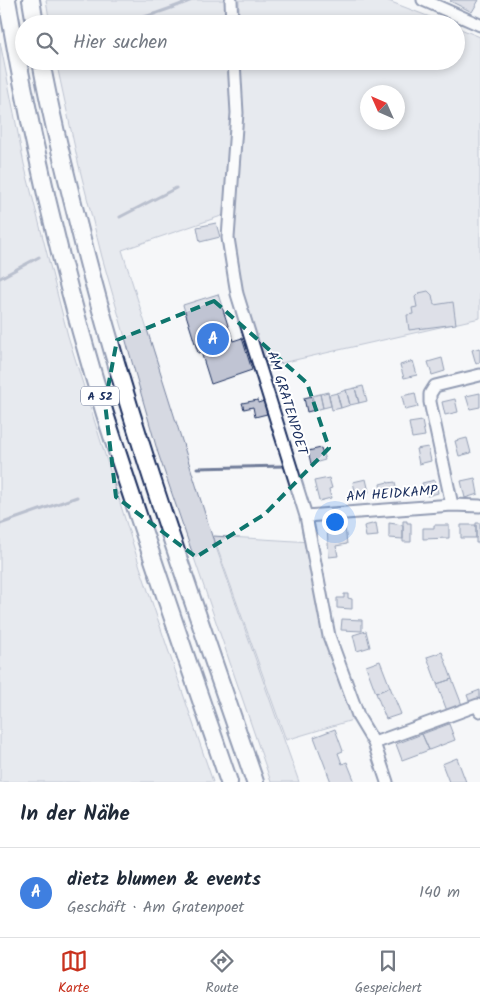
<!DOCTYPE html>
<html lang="de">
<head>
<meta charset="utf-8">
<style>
  :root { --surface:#fff; --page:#f6f6f7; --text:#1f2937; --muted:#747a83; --line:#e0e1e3; --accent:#c8321e }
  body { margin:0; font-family:Kalam,sans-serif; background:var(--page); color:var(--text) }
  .compass { position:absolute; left:360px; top:85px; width:45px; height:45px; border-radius:50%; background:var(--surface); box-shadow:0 2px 8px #0003; rotate:315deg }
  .you { position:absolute; left:334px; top:521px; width:18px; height:18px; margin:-12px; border:4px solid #fff; border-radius:50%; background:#1a73e8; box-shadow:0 0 0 8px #1a73e833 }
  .badge { display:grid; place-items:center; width:32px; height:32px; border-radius:50%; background:var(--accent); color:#fff; font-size:16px; font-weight:700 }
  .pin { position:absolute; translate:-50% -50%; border:2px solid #fff; box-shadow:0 1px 5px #0006 }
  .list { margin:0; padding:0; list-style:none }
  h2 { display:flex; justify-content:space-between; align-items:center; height:65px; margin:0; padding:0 20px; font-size:21px }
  h2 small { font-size:16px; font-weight:400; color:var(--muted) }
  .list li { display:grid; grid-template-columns:32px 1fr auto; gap:15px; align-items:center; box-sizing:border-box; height:90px; padding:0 20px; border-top:1px solid var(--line) }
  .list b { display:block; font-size:19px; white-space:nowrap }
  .list p { margin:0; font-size:16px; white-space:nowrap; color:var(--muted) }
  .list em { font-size:16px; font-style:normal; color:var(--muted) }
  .icon { flex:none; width:28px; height:28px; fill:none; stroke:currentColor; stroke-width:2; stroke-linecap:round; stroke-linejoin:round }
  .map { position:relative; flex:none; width:480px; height:782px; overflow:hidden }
  .search { position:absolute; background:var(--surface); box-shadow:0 2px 8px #0003; left:15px; right:15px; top:15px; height:55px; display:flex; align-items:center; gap:12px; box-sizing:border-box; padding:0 18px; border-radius:28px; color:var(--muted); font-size:19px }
  .sheet { height:155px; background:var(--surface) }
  nav { display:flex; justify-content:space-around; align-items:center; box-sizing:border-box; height:70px; border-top:1px solid var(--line); background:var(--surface); font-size:14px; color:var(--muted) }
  nav a { display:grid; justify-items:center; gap:2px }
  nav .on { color:var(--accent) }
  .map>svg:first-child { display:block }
  .green { fill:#d6d9e2; stroke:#7884a0; fill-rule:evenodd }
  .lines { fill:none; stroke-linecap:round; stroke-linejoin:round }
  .stream { stroke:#707c99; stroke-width:3 }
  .building { fill:#c0c4d3; stroke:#1b2f5e }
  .minor-casing { stroke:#1b2f5e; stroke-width:15 }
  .highway-casing { stroke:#1b2f5e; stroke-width:20 }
  .minor { stroke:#fff; stroke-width:11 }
  .highway { stroke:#fff; stroke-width:16 }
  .marked { fill:none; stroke:#0f766e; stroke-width:4; stroke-dasharray:10 6; stroke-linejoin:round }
  .labels { text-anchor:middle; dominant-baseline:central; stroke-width:4; stroke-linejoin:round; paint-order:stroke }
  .shield { fill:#fff; stroke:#5f6d8e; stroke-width:1 }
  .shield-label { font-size:12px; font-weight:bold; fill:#1b2f5e }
  .street-label { font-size:14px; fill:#1b2f5e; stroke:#fff }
</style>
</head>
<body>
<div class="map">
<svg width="480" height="782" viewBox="0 0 480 782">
  <rect width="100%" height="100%" fill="#f6f7f9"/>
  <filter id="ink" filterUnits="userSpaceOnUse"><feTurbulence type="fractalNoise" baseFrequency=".02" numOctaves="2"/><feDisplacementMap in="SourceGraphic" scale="10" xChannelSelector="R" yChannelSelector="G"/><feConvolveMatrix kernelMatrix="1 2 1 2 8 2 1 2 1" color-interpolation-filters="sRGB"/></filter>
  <g filter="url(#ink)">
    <path class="green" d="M46,0H226L227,24H50Z
      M239,0H386L448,24H239Z
      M456,27L480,37V318L264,367L242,293L232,238L241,113L240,61H456ZM368,92H398V122H368Z
      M0,42L24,164L68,336L140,567L213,782H0Z
      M56,61H230L233,112L227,214L122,250L212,536L299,782H271L158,453L102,257L78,162Z
      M213,536L311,542L329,636L359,718L286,740Z"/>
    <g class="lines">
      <path class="stream" d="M102,24C138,21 159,13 192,0
        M120,217L176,188
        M0,278L39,257
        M197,468L286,466
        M0,524L77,497"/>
    </g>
    <path class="building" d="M451,0H479L472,12L450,1Z
      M216,223L220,237L200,242L197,227Z
      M428,291L432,295L434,305L453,302L456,324L409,330L407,315L413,314L412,308L417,307L415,297L419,293Z
      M218,294L233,341L242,338L252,370L211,384L201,352L198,353L183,305Z
      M480,348V362L476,364L472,350Z
      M442,358L445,371L432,375L428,362Z
      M413,361L417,375L404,378L400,365Z
      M363,386L367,401L359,403L355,388Z
      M355,388L359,403L350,405L346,390Z
      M346,390L350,405L341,408L337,393Z
      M328,392L331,406L323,408L320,394Z
      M337,393L341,408L332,410L329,395Z
      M415,393L418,407L405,410L402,396Z
      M480,393V407L470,409L466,396Z
      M320,394L323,408L315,410L312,396Z
      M312,396L315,410L307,412L304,398Z
      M455,399L458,412L445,415L442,402Z
      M258,400V403L264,401L267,414L255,417L253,407L244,409L242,403Z
      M422,421L425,436L412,438L409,423Z
      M467,438L471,453L459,456L455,441Z
      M428,447L431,461L419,464L416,449Z
      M321,448L325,460L311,464L308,451Z
      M329,478L332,488L329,489L331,498L319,501L314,481Z
      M475,478L478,494L465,498L461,481Z
      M366,479L369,492L356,495L353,482Z
      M435,480L438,493L427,496L422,483Z
      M388,482V483L395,482L397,493L382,497L380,484Z
      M403,521H407V523H411V542H403Z
      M376,523L378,536L366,537L364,526Z
      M389,523L403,525V539L389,538Z
      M476,523H480V543H476Z
      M434,525H449V538L423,539V528H434Z
      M461,525H476V538H461Z
      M345,527L347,544L336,546L338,556L329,557L327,529Z
      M344,594H348V598L352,599V609L337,608V598H344Z
      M342,619L362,620V631L341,630Z
      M366,631L370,647L357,651L353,635Z
      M442,652L452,679L437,684L427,657Z
      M380,661L390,687L376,693L366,666Z
      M452,679L462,705L447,711L437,684Z
      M390,687L401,714L386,719L376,693Z
      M480,690V699L470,703L467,695Z
      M449,724L455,740L429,750L422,734Z
      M335,729L343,751L338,753L342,764L347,762L355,782H331L314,737Z
      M422,734L429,750L402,760L396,744Z
      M457,758L466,782H449L442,764Z"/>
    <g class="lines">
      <g class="minor-casing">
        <path id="minor" d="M231,0L232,24
          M423,0L480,25
          M234,61L237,113L228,238L237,294L306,516L329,636L359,718L374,743L387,782
          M452,505L430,402V394L435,386L480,375
          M306,516L452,505L480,506
          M374,743L478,705L480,711"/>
      </g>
      <g class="highway-casing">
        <path id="highway" d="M7,0C31,140 63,278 105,414C144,537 187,659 229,782
          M31,0L35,24
          M41,61C51,117 65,172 79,227C126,416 192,598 255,782"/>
      </g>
      <use href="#minor" class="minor"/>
      <use href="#highway" class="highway"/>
    </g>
  </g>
  <path d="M0 0H480V782H0ZM214,301L307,383L329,448L265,514L196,557L116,497L105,403L117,340Z" fill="#f6f7f9" fill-opacity=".55" fill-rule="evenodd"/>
  <path class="marked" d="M214,301L307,383L329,448L265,514L196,557L116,497L105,403L117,340Z"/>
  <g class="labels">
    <rect class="shield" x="81" y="386.5" width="38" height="19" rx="4"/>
    <g class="shield-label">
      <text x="100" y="396">A 52</text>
    </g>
    <g class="street-label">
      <text transform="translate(287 403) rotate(73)">AM GRATENPOET</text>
      <text transform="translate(392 494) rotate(-4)">AM HEIDKAMP</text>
    </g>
  </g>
</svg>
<svg class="compass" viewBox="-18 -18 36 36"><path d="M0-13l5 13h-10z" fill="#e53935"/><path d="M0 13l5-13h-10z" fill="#747a83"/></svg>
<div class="you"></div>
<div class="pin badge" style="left:213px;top:339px;background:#3f7fe0">A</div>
<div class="search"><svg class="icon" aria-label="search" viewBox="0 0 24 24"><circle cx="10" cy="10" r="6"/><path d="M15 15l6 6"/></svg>Hier suchen</div>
</div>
<section class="sheet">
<h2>In der Nähe<small></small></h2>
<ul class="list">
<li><span class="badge" style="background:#3f7fe0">A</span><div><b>dietz blumen &amp; events</b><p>Geschäft · Am Gratenpoet</p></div><em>140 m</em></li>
</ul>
</section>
<nav>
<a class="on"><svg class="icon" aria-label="map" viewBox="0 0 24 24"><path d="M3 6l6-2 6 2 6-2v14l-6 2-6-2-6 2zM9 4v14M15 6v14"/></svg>Karte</a>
<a><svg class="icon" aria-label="directions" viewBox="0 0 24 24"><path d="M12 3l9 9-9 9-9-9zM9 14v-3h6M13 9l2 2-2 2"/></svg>Route</a>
<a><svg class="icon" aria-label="saved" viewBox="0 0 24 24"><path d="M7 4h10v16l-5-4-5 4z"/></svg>Gespeichert</a>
</nav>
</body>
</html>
